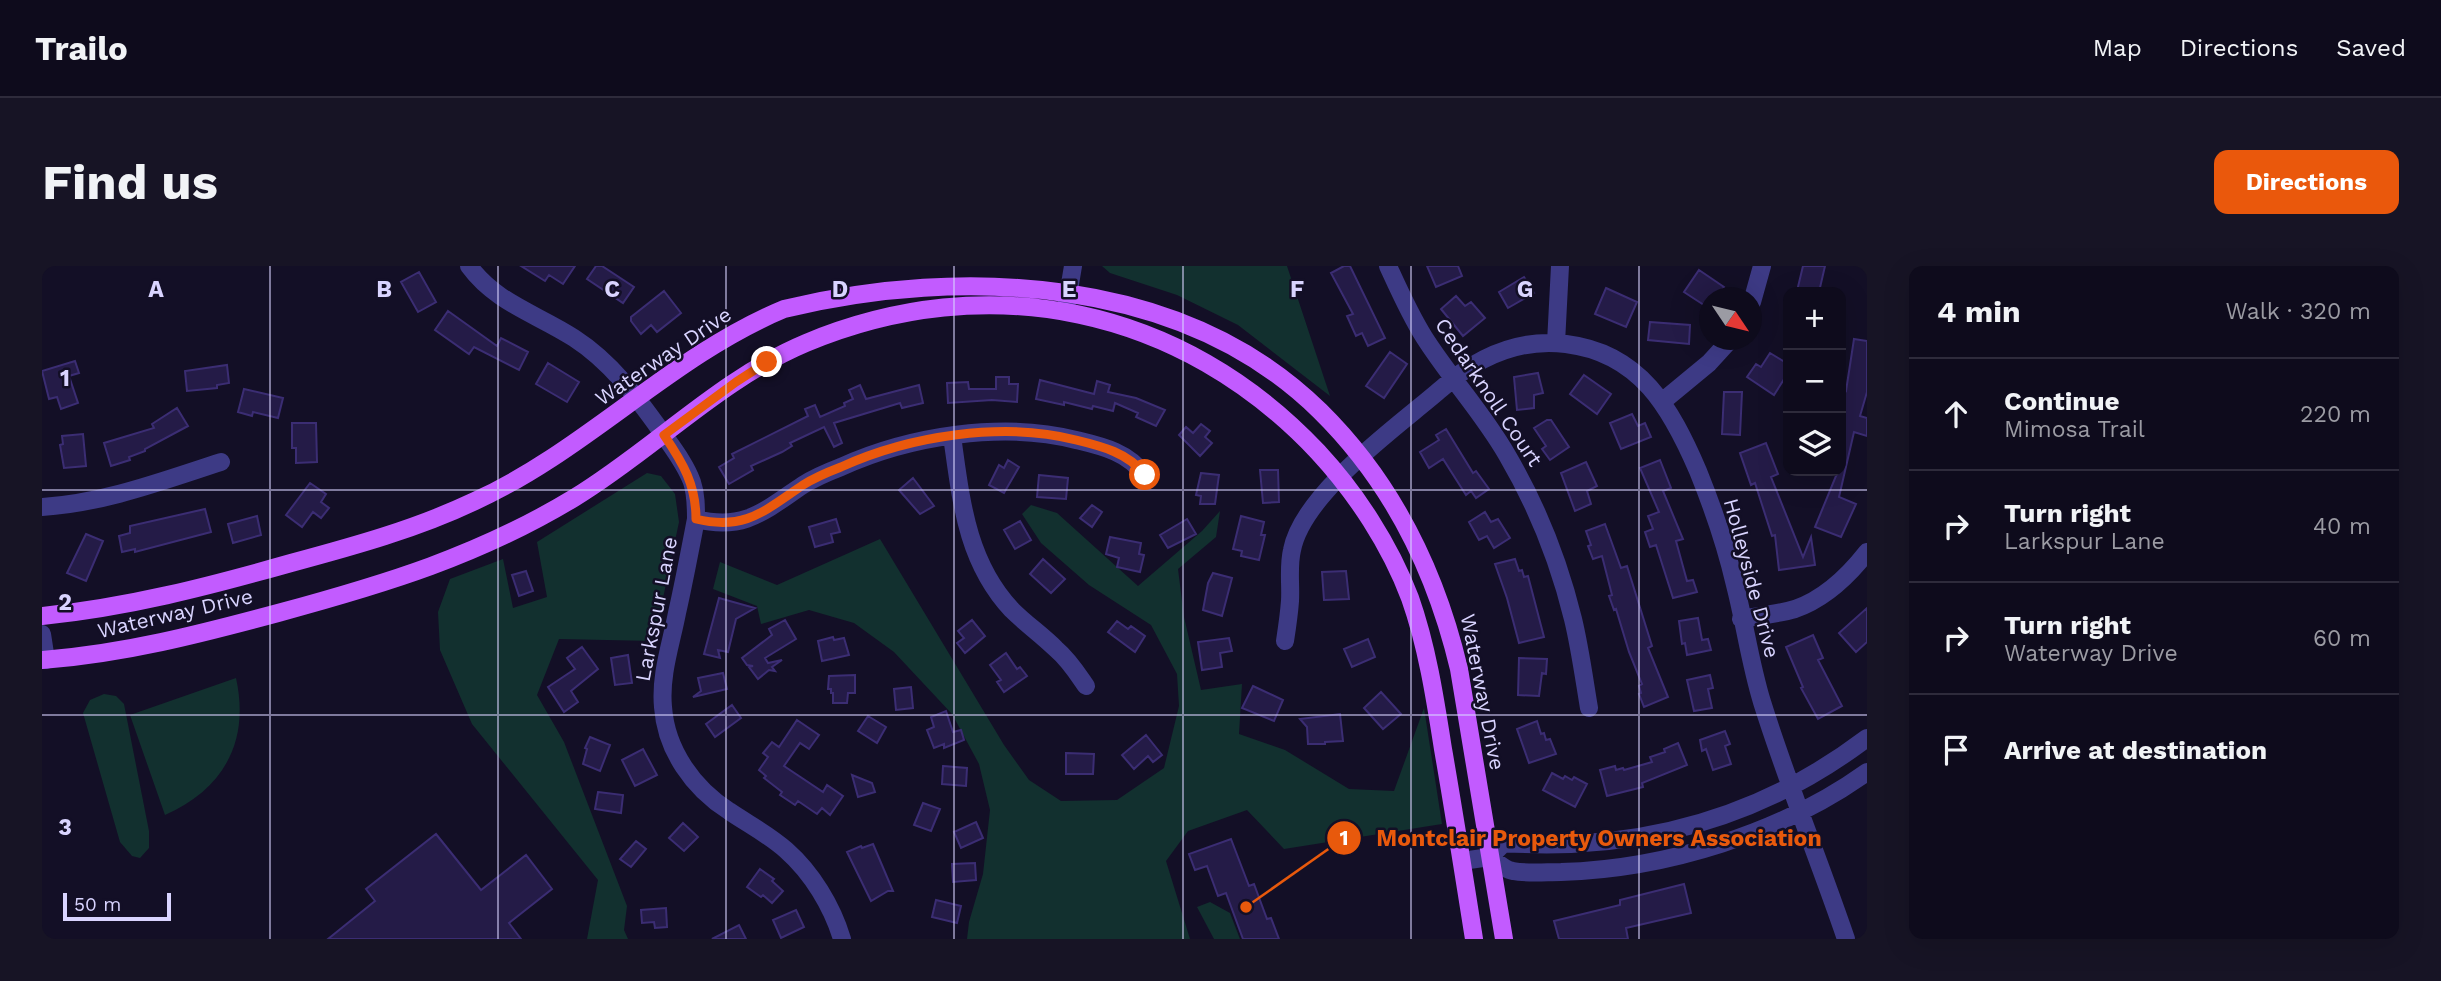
<!DOCTYPE html>
<html lang="en">
<head>
<meta charset="utf-8">
<style>
  :root { --surface:#0e0b1c; --page:#171425; --text:#f1f3f6; --muted:#9b9ba3; --line:#2e2b3b; --accent:#ea580c }
  body { margin:0; font-family:"Work Sans",sans-serif; background:var(--page); color:var(--text) }
  .controls { position:absolute; right:21px; top:21px; display:grid; overflow:hidden; border-radius:14px; box-shadow:0 7px 28px #0002 }
  .controls button { width:63px; height:63px; display:grid; place-items:center; padding:0; border:0; border-bottom:2px solid var(--line); background:var(--surface); color:var(--text); font:35px sans-serif }
  .compass { position:absolute; left:1657px; top:21px; width:63px; height:63px; border-radius:50%; background:var(--surface); box-shadow:0 7px 28px #0002; rotate:125deg }
  .scale { position:absolute; left:21px; bottom:18px; width:108px; box-sizing:border-box; padding-left:7px; border:4px solid #d9d4ff; border-top:0; font-size:19px; line-height:24px; white-space:nowrap; color:#d9d4ff; -webkit-text-stroke:5px #130f26; paint-order:stroke }
  .stop { position:absolute; width:21px; height:21px; margin:-16px; border:5px solid #ea580c; border-radius:50%; background:#fff }
  .stop.end { background:#ea580c; border-color:#fff; box-shadow:0 2px 7px #0008 }
  .list { margin:0; padding:0; list-style:none }
  h2 { display:flex; justify-content:space-between; align-items:center; height:91px; margin:0; padding:0 28px; font-size:30px }
  h2 small { font-size:23px; font-weight:400; color:var(--muted) }
  .list li { display:grid; grid-template-columns:46px 1fr auto; gap:21px; align-items:center; box-sizing:border-box; height:112px; padding:0 28px; border-top:2px solid var(--line) }
  .list b { display:block; font-size:26px; white-space:nowrap }
  .list p { margin:0; font-size:23px; white-space:nowrap; color:var(--muted) }
  .list em { font-size:23px; font-style:normal; color:var(--muted) }
  .icon { flex:none; width:38px; height:38px; fill:none; stroke:currentColor; stroke-width:2; stroke-linecap:round; stroke-linejoin:round }
  .map { position:relative; flex:none; width:1825px; height:673px; overflow:hidden; border-radius:14px }
  header { display:flex; align-items:center; gap:42px; box-sizing:border-box; height:98px; padding:0 35px; background:var(--surface); border-bottom:2px solid var(--line) }
  header strong { font-size:33px }
  nav { display:flex; gap:38px; margin-inline-start:auto; font-size:24px }
  .intro { display:flex; align-items:center; justify-content:space-between; box-sizing:border-box; height:168px; padding:0 42px }
  h1 { margin:0; font-size:49px }
  .button { padding:18px 32px; border-radius:14px; background:var(--accent); color:#fff; font-size:24px; font-weight:700 }
  main { display:flex; gap:42px; padding:0 42px }
  aside { flex:1; background:var(--surface); border-radius:14px; box-shadow:0 7px 28px #0002 }
  .map>svg:first-child { display:block }
  .green { fill:#12302f }
  .building { fill:#241b47; stroke:#3b2d73; stroke-width:2 }
  .lines { fill:none; stroke-linecap:round; stroke-linejoin:round }
  .minor { stroke:#3d3a85; stroke-width:18 }
  .major { stroke:#c25bff; stroke-width:18 }
  .route { stroke:#ea580c; stroke-width:9 }
  .grid { fill:none; stroke:#d9d4ff; stroke-width:2; stroke-opacity:0.55 }
  .labels { text-anchor:middle; dominant-baseline:central; stroke-width:5; stroke-linejoin:round; paint-order:stroke }
  .street-label { font-size:21px; fill:#d9d4ff; stroke:#130f26 }
  .grid-label { font-size:23px; text-anchor:middle; font-weight:bold; fill:#d9d4ff; stroke:#130f26; stroke-width:5; stroke-linejoin:round; paint-order:stroke }
  .leader { fill:none; stroke:#e8590c; stroke-width:2.5 }
  .callout-dot { fill:#e8590c; stroke:#130f26; stroke-width:2.5 }
  .mark-label { font-size:21px; text-anchor:middle; font-weight:bold; fill:#fff }
  .callout-label { font-size:23px; text-anchor:middle; font-weight:bold; fill:#e8590c; stroke:#130f26; stroke-width:5; stroke-linejoin:round; paint-order:stroke }
</style>
</head>
<body>
<header>
<strong>Trailo</strong>
<nav><a>Map</a><a>Directions</a><a>Saved</a></nav>
</header>
<div class="intro"><h1>Find us</h1><a class="button">Directions</a></div>
<main>
<div class="map">
<svg width="1825" height="673" viewBox="0 0 1825 673">
  <rect width="100%" height="100%" fill="#130f26"/>
  <path class="green" d="M1060,0H1245L1288,130L1196,59L1135,29L1068,7Z
    M605,207L619,210L633,228L637,256L612,375L517,373L495,429L522,476L585,640L582,664L586,673H545L556,614L430,458L398,384L396,346L408,313L461,293L471,342L505,331L495,276Z
    M989,239L1015,247L1096,320L1160,265L1178,245L1174,271L1136,303L1142,351L1159,424L1200,418L1197,468L1243,484L1307,523L1352,525L1382,442L1400,558L1242,583L1205,544L1146,565L1124,595L1148,673H925L927,656L941,608L948,544L937,498L910,448L852,386L812,357L767,344L719,358L715,340L671,323L678,296L735,319L838,273L962,479L987,514L1019,535L1075,534L1122,502L1137,440L1135,408L1109,359L1047,319L999,277L980,248Z
    M194,412C208,475 182,523 123,549L88,449Z
    M62,428L74,430L82,438L107,565V582L98,592L90,590L78,576L41,447L48,434Z
    M1168,636L1188,647L1198,673H1172L1155,641Z"/>
  <path class="building" d="M479,0H533L521,18L507,9L503,15Z
    M554,0H560L592,21L581,37L545,13Z
    M1302,0H1308L1343,72L1326,80L1320,67L1314,70L1305,50L1311,48L1289,7Z
    M1385,0H1416L1420,10L1394,21Z
    M1761,0H1783L1777,26L1755,25Z
    M1657,4L1682,21L1675,32H1668V43L1642,26Z
    M377,6L394,36L376,46L359,16Z
    M1482,11L1492,27L1466,42L1457,26Z
    M1564,22L1595,36L1584,61L1553,48Z
    M622,25L639,47L615,66L609,59L599,68L589,55V51Z
    M1414,30L1423,40L1429,36L1443,52L1421,70L1399,43Z
    M406,45L455,80L459,72L486,86L477,104L432,81L427,88L393,64Z
    M1608,56L1648,59L1647,78L1606,74Z
    M1812,73L1825,75V126L1818,150L1825,152V170L1812,166L1797,231L1814,238L1799,271L1773,261L1796,205H1799V123L1804,125Z
    M1348,86L1365,98L1342,132L1324,120Z
    M1728,87L1746,98V107L1732,129L1705,111L1714,98L1719,101Z
    M33,95L37,107L27,110L36,137L19,143L15,131L7,133L0,105Z
    M506,97L537,116L525,136L494,118Z
    M185,99L187,117L175,119V122L145,125L143,105Z
    M1496,107L1501,127L1492,129V142L1475,144L1472,111Z
    M1542,109L1569,128L1555,148L1528,128Z
    M954,111H967V118H976L975,136L950,134L906,137L905,117L926,116L927,123H954Z
    M998,114L1052,128L1055,115L1068,119L1066,126L1094,132L1123,144L1114,160L1094,151L1096,147L1073,137L1071,145L1051,140L1050,143L1022,136V139L994,133Z
    M818,119L824,133L877,119L881,137L860,142L858,137L792,157L800,177L792,181L782,161L748,177L750,180L740,186L709,200L711,204L687,218L677,201L692,192L690,188L766,150L763,143L773,139L778,151L803,140L802,137L811,133L807,124Z
    M202,123L241,132L236,152L211,146L210,150L196,146Z
    M1682,126H1700L1698,169L1680,168Z
    M135,142L146,160L103,183V185L87,191L88,194L69,200L62,177L112,162L110,158Z
    M1590,148L1596,160L1603,157L1609,171L1579,183L1568,157Z
    M1505,154H1509L1527,181L1508,194L1500,183L1504,180L1492,162Z
    M250,157H274L275,196L254,197V182H250Z
    M1159,158L1168,165L1163,171L1170,177L1158,190L1137,169L1144,161L1151,167Z
    M1404,163L1431,207L1434,205L1447,223L1434,232L1429,225L1424,229L1401,193L1387,202L1378,186L1397,174L1394,169Z
    M41,168L44,200L22,202L18,179L21,178L20,170Z
    M1724,177L1736,208L1729,211L1761,291L1769,271L1773,299L1737,304L1733,269L1730,270L1713,217L1709,219L1698,187Z
    M966,194L977,201L962,227L947,219L957,199L962,202Z
    M1618,194L1629,222L1621,225L1641,273L1634,275L1645,315L1651,314L1655,326L1631,332L1614,279L1608,281L1603,266L1611,263L1606,250L1617,246L1598,202Z
    M1544,196L1555,220L1545,225L1549,238L1533,245L1519,207Z
    M1218,204H1236L1237,236L1221,237Z
    M1159,207L1177,209L1173,238H1158L1159,230L1154,229Z
    M997,209L1026,212L1024,233L995,231Z
    M871,212L892,240L878,248L857,224Z
    M268,217L284,228L279,236L287,242L279,252L271,246L260,261L244,249Z
    M1050,239L1060,246L1050,261L1038,252Z
    M163,243L169,266L93,286V283L80,286L77,270L88,267V260Z
    M1443,246L1449,256L1456,253L1468,272L1452,282L1445,270L1437,274L1427,256Z
    M215,250L219,269L191,277L186,258Z
    M1199,250L1222,256L1219,269H1223L1217,294L1199,290L1200,285L1191,283Z
    M794,253L798,266L789,268L791,276L773,281L767,261Z
    M1145,253L1154,268L1126,282L1118,269Z
    M978,255L989,274L973,283L962,264Z
    M1563,258L1579,302L1585,300L1610,380L1606,382L1626,431L1602,441L1597,428L1599,427L1597,420L1600,418L1587,386L1574,343L1572,344L1567,330L1570,329L1560,290L1551,293L1546,280L1549,279L1544,265Z
    M44,268L61,275L44,315L25,307Z
    M1068,271L1099,277L1097,288L1102,289L1098,306L1075,301L1077,292L1064,288Z
    M1001,293L1023,313L1009,327L988,308Z
    M1473,293L1477,305L1480,304L1482,311L1486,310L1502,371L1477,377L1465,332L1453,298Z
    M484,305L491,325L477,330L470,309Z
    M1304,305L1307,333L1282,334L1280,306Z
    M1171,307L1190,312L1180,350L1161,344L1166,317Z
    M677,332L713,342L694,353L686,386L676,384L678,392L662,388Z
    M1825,342V376L1814,386L1797,367Z
    M1656,352L1660,374L1666,373L1669,384L1645,389L1643,377L1640,378L1637,355Z
    M743,354L754,373L723,392L726,397L740,394L730,401L733,405L727,404L716,413L707,401L711,400L705,399L700,392L730,369L727,363Z
    M930,354L943,370L923,387L915,377L922,372L916,365Z
    M1075,355L1086,363L1089,360L1103,370L1093,386L1066,366Z
    M1771,369L1781,392L1776,394L1800,440L1776,453L1759,422L1761,421L1744,381Z
    M791,371L792,374L802,372L807,389L780,395L776,375Z
    M1187,372L1190,385L1178,387L1180,401L1160,404L1156,376Z
    M1326,373L1333,391L1310,401L1302,383Z
    M540,381L556,403L529,425L536,436L522,446L506,421L533,403L525,392Z
    M964,387L975,403L978,401L985,410L962,426L955,416L959,414L948,399Z
    M586,389L590,417L573,419L569,392Z
    M1477,392L1505,393L1504,408L1500,407L1497,430L1476,429Z
    M681,407L685,423L651,431L659,425L656,412Z
    M813,409V427H806L805,437H791V427H789V423H786L787,410Z
    M1668,409L1671,422L1666,423L1670,442L1652,445L1645,414Z
    M1211,420L1241,434L1232,455L1200,442Z
    M869,421L871,442L854,444L852,423Z
    M1339,426L1359,448L1341,463L1322,442Z
    M690,439L699,452L673,471L664,458Z
    M904,445L911,466L919,464L922,474L902,482V478L892,482L885,464L892,461L889,451Z
    M1298,448L1301,475L1283,476V478H1266L1265,461L1258,453Z
    M826,450L844,461L835,477L816,465Z
    M755,454L777,469L767,483L758,477L742,500L781,526L785,519L801,530L788,549L780,542L775,548L756,535L753,539L738,529L740,526L722,512L724,510L717,504L726,491L721,487L730,476L737,481Z
    M1495,455L1499,468L1502,467L1504,474L1508,473L1514,488L1487,497L1475,463Z
    M1683,465L1688,478L1683,480L1689,498L1671,504L1664,483L1660,485L1658,474Z
    M1104,469L1120,489L1111,496L1106,490L1092,503L1080,489Z
    M548,471L568,479L558,505L541,498L545,483L543,482Z
    M1636,477L1645,499L1600,517L1601,521L1565,530L1558,504L1573,500L1574,504L1581,502L1582,504L1610,496L1608,491L1623,486L1622,483Z
    M601,483L615,509L593,520L580,494Z
    M1024,487L1052,488L1051,508H1024Z
    M901,500L925,502L924,520L900,518Z
    M1510,507L1521,513L1523,510L1530,514L1532,511L1545,518L1533,541L1501,524Z
    M810,509L830,517L833,526L816,531Z
    M556,526L581,529L579,547L553,543Z
    M881,537L898,543L889,565L872,559Z
    M934,556L941,572L919,582L912,566Z
    M641,557L656,571L642,585L627,572Z
    M394,568L439,624L484,589L510,623L467,657L479,673H286L333,635L324,623Z
    M1189,573L1207,620L1212,618L1225,653L1229,652L1237,673H1201L1184,627L1176,630L1165,600L1153,604L1147,588Z
    M594,575L604,583L589,601L578,593Z
    M831,578L851,625H846L829,635L805,586L819,580L820,582Z
    M933,597L934,614L911,616L910,598Z
    M718,603L732,613L730,615L741,625L730,637L721,629L719,631L705,621Z
    M1642,618L1649,647L1584,662L1586,673H1517L1512,655L1578,639V634Z
    M894,634L919,640L915,657L890,651Z
    M624,642L625,661L613,662L612,656L600,657L599,644Z
    M754,644L762,661L739,672L731,654Z
    M697,659L704,673H670Z"/>
  <g class="lines">
    <path class="minor" d="M427,0C454,37 495,48 532,72C569,96 594,130 619,165C630,181 643,197 650,216C654,228 654,240 654,253C648,284 642,316 635,347C629,378 618,409 621,441C624,484 651,522 687,545C706,558 726,568 744,584C770,607 790,640 800,673
      M1346,0C1357,24 1368,49 1382,71C1408,112 1441,147 1465,189C1495,240 1517,296 1531,353C1538,382 1542,412 1547,442
      M1710,36L1720,0
      M1024,42L1031,0
      M1514,77L1518,0
      M1621,135L1667,97L1688,74
      M910,170C919,233 924,295 970,344C984,358 1000,369 1014,383C1027,394 1035,407 1044,420
      M0,241C62,237 120,215 179,196
      M654,253C703,265 722,245 761,219C772,212 786,206 799,201C867,170 961,155 1034,174C1059,180 1087,186 1103,210
      M1699,353C1716,350 1736,348 1753,343C1782,333 1807,309 1825,286
      M0,368L4,394
      M1243,375C1245,362 1247,349 1248,335C1249,318 1246,301 1250,284C1261,227 1355,161 1399,123C1434,92 1476,72 1524,78C1598,87 1629,142 1656,205C1671,242 1684,280 1693,319C1703,358 1708,397 1720,436C1745,516 1777,594 1804,673
      M1448,591C1455,596 1463,604 1471,605C1486,608 1504,606 1519,606C1624,603 1740,567 1825,506
      M1420,595L1448,591L1462,577C1596,586 1718,553 1825,472"/>
    <path class="major" d="M0,350C87,341 164,321 249,297C312,280 374,263 433,235C545,184 629,90 742,43C920,0 1141,10 1278,145C1350,216 1394,306 1417,403L1462,673
      M0,394C81,388 158,368 236,347C343,318 436,290 532,232C611,184 678,113 764,77C946,1 1140,41 1276,186C1314,227 1348,279 1368,332C1385,380 1393,432 1401,483C1412,546 1422,610 1432,673"/>
  </g>
  <g class="lines">
    <path class="route" d="M725,96L694,116L622,169C641,197 654,219 654,253C703,265 722,245 761,219C772,212 786,206 799,201C867,170 961,155 1034,174C1059,180 1087,187 1103,209"/>
  </g>
  <path class="grid" d="M228,0V673M456,0V673M684,0V673M912,0V673M1141,0V673M1369,0V673M1597,0V673M0,224H1825M0,449H1825"/>
  <g class="labels">
    <g class="street-label">
      <text transform="translate(621 90) rotate(-34)">Waterway Drive</text>
      <text transform="translate(1447 126) rotate(56)">Cedarknoll Court</text>
      <text transform="translate(1710 312) rotate(75)">Holleyside Drive</text>
      <text transform="translate(614 343) rotate(-79)">Larkspur Lane</text>
      <text transform="translate(133 347) rotate(-13)">Waterway Drive</text>
      <text transform="translate(1441 426) rotate(79)">Waterway Drive</text>
    </g>
  </g>
  <g class="grid-label">
    <text x="114" y="31">A</text>
    <text x="342" y="31">B</text>
    <text x="570" y="31">C</text>
    <text x="798" y="31">D</text>
    <text x="1027" y="31">E</text>
    <text x="1255" y="31">F</text>
    <text x="1483" y="31">G</text>
    <text x="23" y="120">1</text>
    <text x="23" y="344">2</text>
    <text x="23" y="569">3</text>
  </g>
  <path class="leader" d="M1204 641L1302 572"/>
  <g class="callout-dot">
    <circle cx="1204" cy="641" r="7"/>
    <circle cx="1302" cy="572" r="18"/>
  </g>
  <g class="mark-label">
    <text x="1302" y="579">1</text>
  </g>
  <g class="callout-label">
    <text x="1557" y="580">Montclair Property Owners Association</text>
  </g>
</svg>
<div class="controls">
<button>+</button>
<button>−</button>
<button><svg class="icon" aria-label="layers" viewBox="0 0 24 24"><path d="M12 4l9 5-9 5-9-5zM3 14l9 5 9-5"/></svg></button>
</div>
<svg class="compass" viewBox="-18 -18 36 36"><path d="M0-13l5 13h-10z" fill="#e53935"/><path d="M0 13l5-13h-10z" fill="#9b9ba3"/></svg>
<div class="scale">50 m</div>
<div class="stop" style="left:1103px;top:209px"></div>
<div class="stop end" style="left:725px;top:96px"></div>
</div>
<aside>
<h2>4 min<small>Walk · 320 m</small></h2>
<ul class="list">
<li><svg class="icon" aria-label="ahead" viewBox="0 0 24 24"><path d="M12 20V5M6 11l6-6 6 6"/></svg><div><b>Continue</b><p>Mimosa Trail</p></div><em>220 m</em></li>
<li><svg class="icon" aria-label="right" viewBox="0 0 24 24"><path d="M7 20v-9h11M14 6l5 5-5 5"/></svg><div><b>Turn right</b><p>Larkspur Lane</p></div><em>40 m</em></li>
<li><svg class="icon" aria-label="right" viewBox="0 0 24 24"><path d="M7 20v-9h11M14 6l5 5-5 5"/></svg><div><b>Turn right</b><p>Waterway Drive</p></div><em>60 m</em></li>
<li><svg class="icon" aria-label="arrive" viewBox="0 0 24 24"><path d="M6 21V4h12l-3 4 3 4H6"/></svg><div><b>Arrive at destination</b></div></li>
</ul>
</aside>
</main>
</body>
</html>
